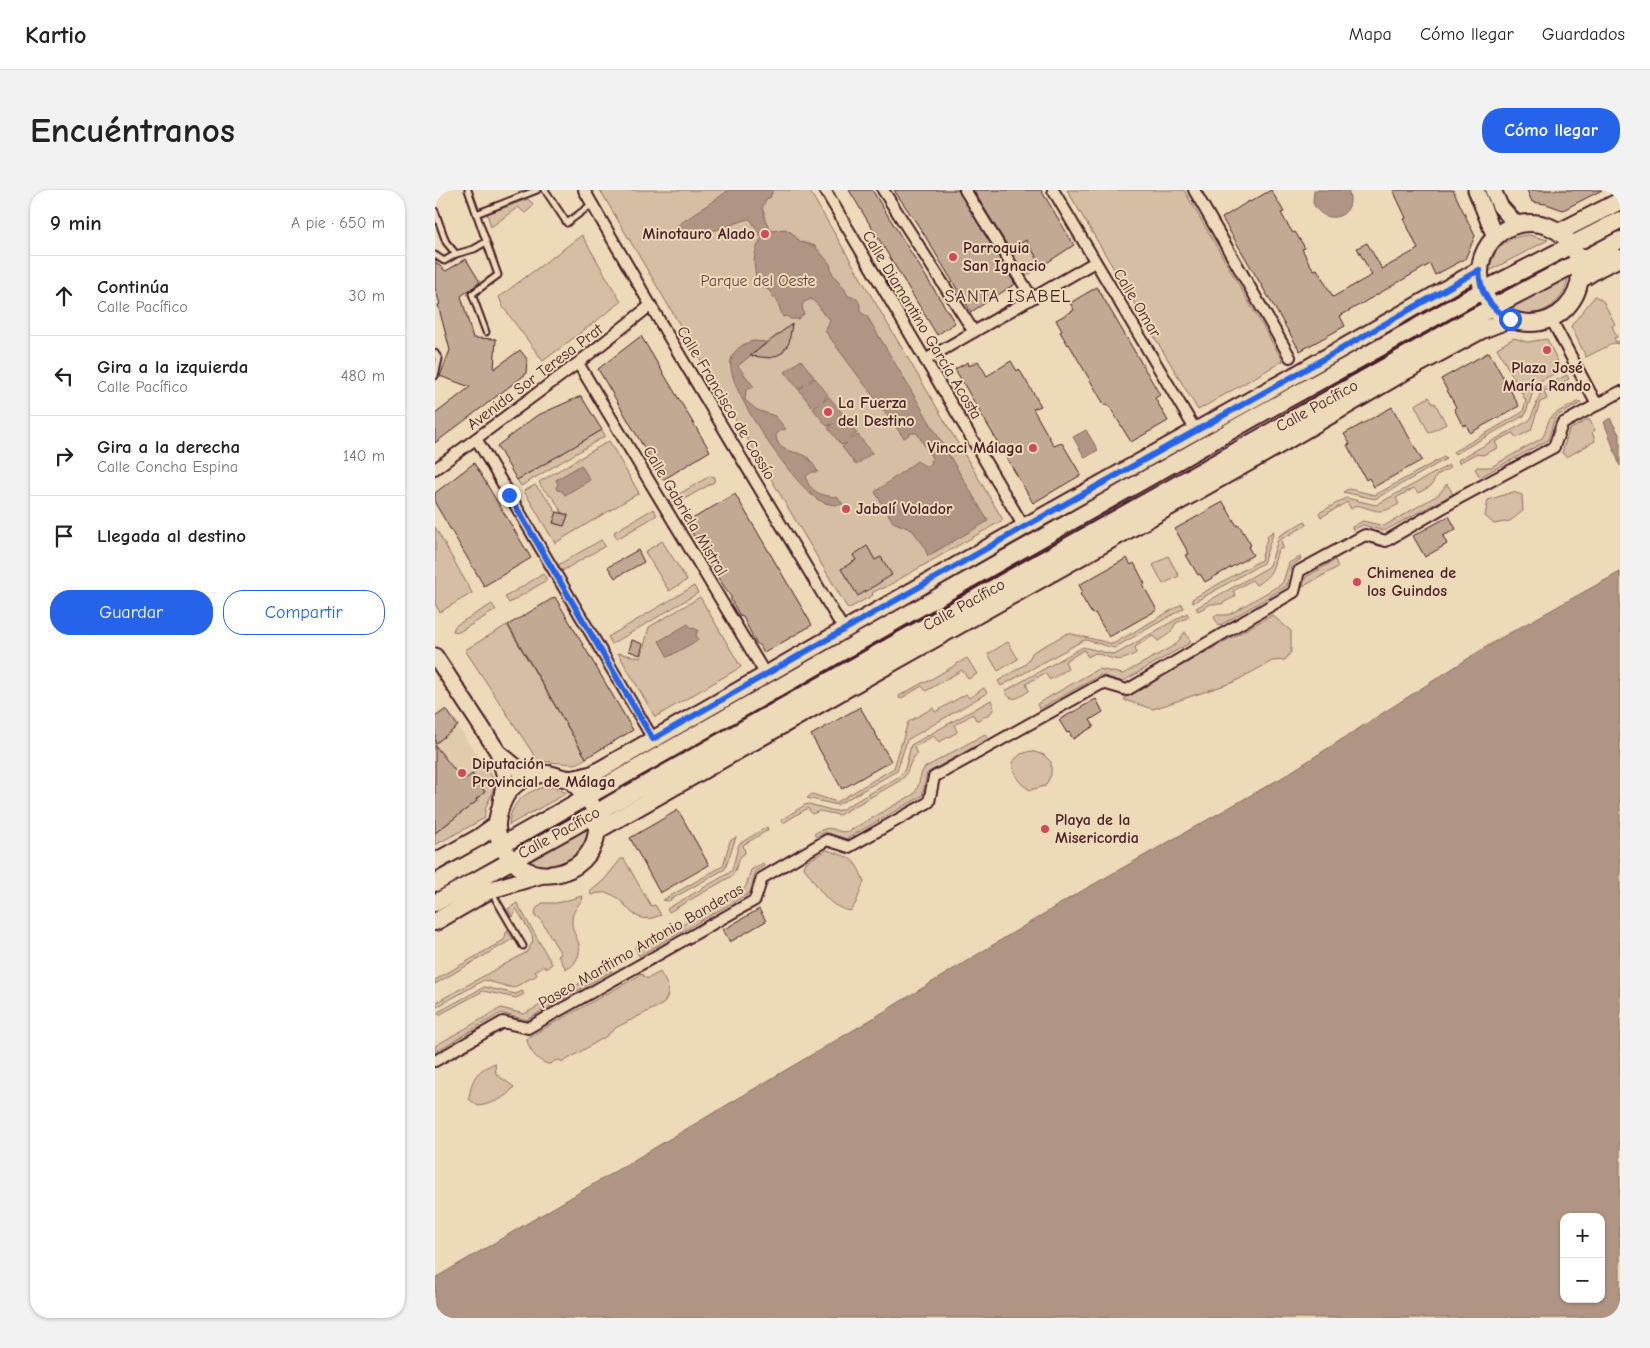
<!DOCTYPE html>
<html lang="es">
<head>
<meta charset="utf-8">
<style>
  :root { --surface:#fff; --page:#f2f2f2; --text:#222; --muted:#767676; --line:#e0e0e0; --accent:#2563eb }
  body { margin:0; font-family:"Comic Neue",sans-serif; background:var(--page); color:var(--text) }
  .controls { position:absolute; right:15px; bottom:15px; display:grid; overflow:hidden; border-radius:10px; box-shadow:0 1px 4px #0004 }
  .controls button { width:45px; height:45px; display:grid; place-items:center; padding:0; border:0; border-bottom:1px solid var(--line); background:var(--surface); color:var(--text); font:25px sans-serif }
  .stop { position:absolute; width:15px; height:15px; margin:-11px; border:4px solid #2563eb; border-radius:50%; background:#fff }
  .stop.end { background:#2563eb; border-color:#fff; box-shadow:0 1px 5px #0008 }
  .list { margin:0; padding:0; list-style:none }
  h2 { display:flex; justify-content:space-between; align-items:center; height:65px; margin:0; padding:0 20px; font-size:21px }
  h2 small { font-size:16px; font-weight:400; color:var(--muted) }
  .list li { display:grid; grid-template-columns:32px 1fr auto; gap:15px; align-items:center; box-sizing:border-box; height:80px; padding:0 20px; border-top:1px solid var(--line) }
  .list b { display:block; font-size:19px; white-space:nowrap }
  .list p { margin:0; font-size:16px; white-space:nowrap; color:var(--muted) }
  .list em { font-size:16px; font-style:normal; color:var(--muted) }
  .actions { display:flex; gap:10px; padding:15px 20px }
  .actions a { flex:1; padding:11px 0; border:1px solid var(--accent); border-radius:20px; text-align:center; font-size:18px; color:var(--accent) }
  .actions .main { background:var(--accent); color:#fff }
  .icon { flex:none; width:28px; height:28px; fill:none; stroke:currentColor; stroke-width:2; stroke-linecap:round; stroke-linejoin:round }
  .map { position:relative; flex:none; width:1185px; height:1128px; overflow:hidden; border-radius:20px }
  header { display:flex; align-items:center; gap:30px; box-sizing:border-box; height:70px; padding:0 25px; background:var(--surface); border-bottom:1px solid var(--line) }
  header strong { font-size:24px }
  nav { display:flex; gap:28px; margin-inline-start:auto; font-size:18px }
  .intro { display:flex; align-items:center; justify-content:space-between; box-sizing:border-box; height:120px; padding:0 30px }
  h1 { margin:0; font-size:35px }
  .button { padding:12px 22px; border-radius:20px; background:var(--accent); color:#fff; font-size:18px; font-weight:700 }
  main { display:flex; gap:30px; padding:0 30px }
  aside { flex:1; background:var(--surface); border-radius:20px; box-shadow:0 1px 4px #0004 }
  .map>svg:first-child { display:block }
  .built { fill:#e0cbad }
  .green { fill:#d5bea3; stroke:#906e67 }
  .water { fill:#b19584; stroke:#886660; fill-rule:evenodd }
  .building { fill:#c1a993; stroke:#4a1f2b }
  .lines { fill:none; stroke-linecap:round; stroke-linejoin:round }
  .lane-casing { stroke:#4a1f2b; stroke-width:9 }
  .street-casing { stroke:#4a1f2b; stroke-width:14 }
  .secondary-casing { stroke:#4a1f2b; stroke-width:19 }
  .primary-casing { stroke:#4a1f2b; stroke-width:20 }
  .lane { stroke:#eddab8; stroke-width:5 }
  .street { stroke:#eddab8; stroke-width:10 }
  .secondary { stroke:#eddab8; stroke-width:15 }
  .primary { stroke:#eddab8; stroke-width:16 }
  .route { stroke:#2563eb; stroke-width:6 }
  .poi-dot { fill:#d1495b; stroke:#eddab8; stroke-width:2 }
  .labels { text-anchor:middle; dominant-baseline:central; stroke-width:4; stroke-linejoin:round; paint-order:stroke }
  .poi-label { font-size:16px; font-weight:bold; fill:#4a1f2b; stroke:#eddab8; text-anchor:start }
  .park-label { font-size:16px; fill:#663f43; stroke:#eddab8 }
  .street-label { font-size:16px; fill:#4a1f2b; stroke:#eddab8 }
  .neighbourhood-label { font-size:18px; letter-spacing:1px; fill:#4a1f2b; stroke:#eddab8 }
</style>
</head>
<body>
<header>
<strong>Kartio</strong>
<nav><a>Mapa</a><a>Cómo llegar</a><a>Guardados</a></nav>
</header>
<div class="intro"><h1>Encuéntranos</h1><a class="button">Cómo llegar</a></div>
<main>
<aside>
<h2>9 min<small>A pie · 650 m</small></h2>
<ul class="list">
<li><svg class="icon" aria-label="ahead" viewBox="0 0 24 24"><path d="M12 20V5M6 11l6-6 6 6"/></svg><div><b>Continúa</b><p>Calle Pacífico</p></div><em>30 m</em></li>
<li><svg class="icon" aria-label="left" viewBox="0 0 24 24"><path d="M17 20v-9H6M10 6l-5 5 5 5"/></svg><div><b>Gira a la izquierda</b><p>Calle Pacífico</p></div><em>480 m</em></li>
<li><svg class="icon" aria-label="right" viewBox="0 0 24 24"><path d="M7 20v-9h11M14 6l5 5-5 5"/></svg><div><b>Gira a la derecha</b><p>Calle Concha Espina</p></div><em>140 m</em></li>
<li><svg class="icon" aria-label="arrive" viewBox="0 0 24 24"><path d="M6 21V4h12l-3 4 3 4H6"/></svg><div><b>Llegada al destino</b></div></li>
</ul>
<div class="actions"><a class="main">Guardar</a><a>Compartir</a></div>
</aside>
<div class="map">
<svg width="1185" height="1128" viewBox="0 0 1185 1128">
  <rect width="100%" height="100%" fill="#eddab8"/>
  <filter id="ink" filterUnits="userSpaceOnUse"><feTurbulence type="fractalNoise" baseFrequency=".02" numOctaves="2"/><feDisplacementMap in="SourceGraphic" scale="10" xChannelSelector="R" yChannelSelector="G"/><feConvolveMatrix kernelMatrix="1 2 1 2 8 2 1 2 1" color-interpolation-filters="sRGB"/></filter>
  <g filter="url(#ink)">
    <path class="built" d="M11,519L59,590V599L49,622L50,628L0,655V527Z"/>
    <path class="green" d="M165,0H374L568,330L447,399L446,398L437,403L438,405L413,419Z
      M632,0H749L848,171L763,220Z
      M93,9L98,14L97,17L90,23L83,17L56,37L52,24Z
      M147,45L186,112L108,171L68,117L64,107Z
      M1094,45L1113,50L1054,81C1059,58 1070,47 1094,45Z
      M591,50L607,76L590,87L574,60Z
      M1133,87C1130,116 1099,133 1073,118Z
      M1160,106L1168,111L1180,134L1177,136L1182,147L1179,148L1181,152L1185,151V154L1179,153L1151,167L1136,136Z
      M1079,148L1092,152L1112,149L1127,180L1101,193L1090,225L1020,264L1018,262L1088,222L1091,211L1062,158Z
      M1132,185L1134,189L1109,201L1112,209L1105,212L1096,240L1081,248L1078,243L1060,252L1063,258L1048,265L1040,264L1024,273L1023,270L1095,230L1108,197Z
      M994,207L998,214L1000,213L1011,234L994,243L980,215Z
      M1145,211L1146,213L1120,227L1113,250L1045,287L1040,279L1042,277H1056L1107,248C1111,243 1111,236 1114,230C1120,221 1136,216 1145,211Z
      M1154,229L1160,240L1157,242L1160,251L1132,267L1127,263L1134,240Z
      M167,240L170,246L86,296L82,290Z
      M174,251L204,303L120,353L89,301L100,295L116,313L120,321L122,322L118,333L129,336L133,325L127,323L119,309L108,299L104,292Z
      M1009,267L1011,269L940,309L908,302L914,299L940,305Z
      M1014,275L1015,278L1002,285L996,296L983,303L979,298L961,308L964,314C945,325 943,321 922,315L916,319L912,312L886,327L884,323L911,308L941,315Z
      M275,286L280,287L279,292L237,316L234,310Z
      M1012,294L1018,304L949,341L928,335L918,340L917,337L928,331L949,336L1003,305Z
      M1078,302L1087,305L1088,321L1075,331L1059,334L1050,326L1053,310Z
      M218,319L222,325L182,349L179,342Z
      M870,331L872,335L846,349L848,358L843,360C837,379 839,384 821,395L817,390L798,401L801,406L786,414H776L763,421L761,418L832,378L835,375L844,346Z
      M0,337L37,403L5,422L0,414Z
      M839,341L828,373L758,413L757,409L826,370L833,345Z
      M166,350L170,356L127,381L123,375Z
      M227,351L252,390L234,401L210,362Z
      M733,366L744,386L728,394L718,375Z
      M865,367L866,369L856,376L852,396L784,436L779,427L780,425H791L795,424L845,395L848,392L854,373Z
      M900,370L903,377L867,397L871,387Z
      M108,384L112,390L74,413L70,407Z
      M259,396L263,403L177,454L173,447Z
      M265,407L306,477L220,527L183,463L206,468L214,437Z
      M57,414L61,420L24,442L18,441L20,436Z
      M747,414L749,418L679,458L651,450L647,451L566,496L563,491L591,474L598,462L633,443L678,454Z
      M752,423L754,427L741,433L735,443L723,451L718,446L700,457L701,463C683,474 680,469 660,463L653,467L649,460L630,471L633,479L616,489H614L610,483L591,494L594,501C585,507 576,514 570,501L648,457L676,464L683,463Z
      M837,425L856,441V462L850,470L837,471L799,492L718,519L689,510L691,507Z
      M72,435L151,568L143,573L138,574L103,571L30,460Z
      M750,442L756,452L687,492L666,485L604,519L602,514L663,479L688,484L740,455Z
      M573,452L583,469L563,481L553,464Z
      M532,468L542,484L533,489L527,480L491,501L487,496L465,509L464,506L489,492L490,493Z
      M549,498L552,503L472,550L462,581L402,615L372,608L377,604L402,612L459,578L473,532L498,518L500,522L531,504L534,508Z
      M556,510L559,518L555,524L543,530H541L538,524L519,535L522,541L521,543L504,552L498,546L479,557L482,564C473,572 475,582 466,590L404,625L385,621L377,624L373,618L348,633L346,630L370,615L374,614L400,621L406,620L465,586L470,579L476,555Z
      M550,544L553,549L492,583L487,606L411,649L390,642L381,647L379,644C400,631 398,645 414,641L479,604C485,596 484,586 489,578Z
      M596,561L609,565L616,572V585L610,596L595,600C583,593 579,585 577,572L586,564Z
      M49,575C52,579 56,584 58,589C63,602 47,615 50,628L0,655V643L42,611L41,609L50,602L37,584Z
      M109,597H118L132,603L74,635C75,613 90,602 109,597Z
      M332,637L333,640L308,655L310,663C301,668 303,679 297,686L234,722L232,719L294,683L297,680L304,654Z
      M153,639V648L147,659L131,674L106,678L94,672Z
      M301,647L290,679L233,711L228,710L288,676L295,651Z
      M392,660C416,668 420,667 429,692C424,702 423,713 415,721C390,716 384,696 369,678L371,672Z
      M186,669H189L216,716L220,715L226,725C187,742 195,692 156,705L155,702L169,690Z
      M328,673L329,676L321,681L315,703L204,766L200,758L201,755L214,754L308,700L311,696L316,680Z
      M147,706L148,709C143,715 137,722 137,730C136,747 152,754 140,772C138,776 136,777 131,779L123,766L126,764L104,727L101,728L100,726L101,719L107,713H122Z
      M82,713L117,774L111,779L109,776L100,781L102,785L78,798L49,790L0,818V813L92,762L98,751L97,745L81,718L78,727L73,719Z
      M72,740L78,749L0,794V790L69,750Z
      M169,772H172L177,781L91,830L66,823L0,862V856L66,818L89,824L162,784Z
      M225,782C232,795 238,800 228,814L182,837L170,847L128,872L124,870L119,871L116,874C105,875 92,859 92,848L207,784L210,788H214Z
      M49,797L81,804L87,801L89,804L81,808L48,801L4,825L3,822Z
      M60,873L61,884L79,897C70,909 57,914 43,916L34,909C37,888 40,882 60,873Z"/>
    <path class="water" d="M294,0H337V4H335L336,7L331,9L327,19L329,21C329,30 332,34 337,41L350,39L356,42L366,52L380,56L395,74L397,83L409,98L413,106L421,108L425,114V122L432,126L553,331L493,366L488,354L477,340L458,332L440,302L482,271L490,276L496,274L497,268L482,243H477L469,248L390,141L393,136L395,130L393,127L388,124L384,116L376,109L369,112L367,116L369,124L363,129H355L352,126L348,127L341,108H337L336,102L323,93C318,77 317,62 327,48L316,30L313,29L281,40L244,43L239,38Z
      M879,0H913C924,26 890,39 878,13Z
      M318,151L332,152L303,176L319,197L311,200L310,210L322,220L340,226L351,239L346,240L341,245C342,263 359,260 371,266C375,269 380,277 383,282H377L371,286C373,302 388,306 402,307L408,314C399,316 390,314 382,309C358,293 290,198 296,170C298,160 309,153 318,151Z
      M366,170L379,187L374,191L375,192L380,188L393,205L388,211L394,207L408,224L402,229L409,226L422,243L416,248L417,249L423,245L437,263L421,275L407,257L412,253L406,255L393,238L397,234L392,236L378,219L383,215L377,217L364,200L369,196V195L363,199L350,182Z
      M1175,228L1185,246V276L1169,232Z
      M651,240L663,260L650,268L638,247Z
      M146,275L155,290L130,305L127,301L122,300L121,297L123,294L121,290Z
      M1185,382V1128H0V1088L432,832L638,706L848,587L1062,450ZM1129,1027H1166V1109H1129Z
      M253,434L257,439L258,438L263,440L261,445L263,450L233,467L224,451Z"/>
    <path class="building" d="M414,0H437L520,133L502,145Z
      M459,0H523L580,94L536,122L487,41Z
      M538,0H606L639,55L607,76L591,50L575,60Z
      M836,0L849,22L846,23L851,32L858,43L860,42L870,58L867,59L873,71L879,80L882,79L898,107L937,85L922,58L932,53L947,79L983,59L969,29L971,28L958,0H1018L1040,46L1030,69L1000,85L995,74L905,126L910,136L865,161L787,28L814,11L815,12Z
      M1092,0H1167L1128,20L1111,14L1097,12Z
      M31,69L45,92L26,106L38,148L61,149L59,179L85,160L92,169L91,184L0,253V224L35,197L5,186L15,160L3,115L5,114L0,98V72L11,81Z
      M662,97L725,205L720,208L733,231L696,252L673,214L670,216L634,154L633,155L625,142L627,141L621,130L639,120L635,113Z
      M357,134L354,153L347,163L336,168L315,166Z
      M206,146L275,261L228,290L163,179Z
      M1054,162L1084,216L1035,243L1031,234L1028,236L1019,219L1021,217L1006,189Z
      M543,171L552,186L576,171L582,181L584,179L606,216L598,219L619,256L627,253L646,285L598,313L520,179L533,172L534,176Z
      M146,206L167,240L82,290L62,256L101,226Z
      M957,217L987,270L939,297L934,288L931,290L912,255L915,254L909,244Z
      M39,273L96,368L49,396L0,313V303Z
      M300,304L377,435L329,463L324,455L321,453L308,427L305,426L296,410V407L274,374L275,371L255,340L256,338L252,332Z
      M788,312L802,336L804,335L816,355L813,357L818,365L770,392L765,384L763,385L751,365L754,364L740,339Z
      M122,322L133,325L129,336L118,333Z
      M1014,326L1021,339L1008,346L1012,354L990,367L978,346Z
      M432,356L440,370L446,367L457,385L423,406L406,379L421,370L418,365Z
      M203,360L209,372L180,388L173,377Z
      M692,368L696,375L699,373L710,394L708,395L722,420L674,447L660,423L657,424L645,404L648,402L644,395Z
      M120,407L198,540L151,568L73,435Z
      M197,450L208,454L205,465L194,461Z
      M661,509L668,522L655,530L659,536L638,549L634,542L632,543L624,530Z
      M425,517L456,571L407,599L376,545Z
      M11,519L23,536L0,554V527Z
      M0,555L28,591L37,584L50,602L41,609L42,611L0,643Z
      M243,620L274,675L225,703L195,648Z
      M324,719L331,731L295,752L288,740Z"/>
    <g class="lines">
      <g class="lane-casing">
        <path id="lane" d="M33,0L63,85L37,104L51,142
          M110,0L132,33L157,14
          M0,21L11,52L21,64L39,59L51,52
          M41,24L102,0
          M0,65L9,71L21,64
          M0,163L4,169L0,186
          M57,703L88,756"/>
      </g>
      <g class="street-casing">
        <path id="street" d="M149,0L231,142L409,440
          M390,0L589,337
          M448,0L539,142
          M530,0L597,108
          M618,0L761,241
          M759,0L855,167
          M1116,129L1162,215
          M490,170L660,72
          M143,173L331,485
          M42,250L218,549
          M0,279L143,173L216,115
          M0,871L68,832L93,838L320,710L327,688L392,650L414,657L494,612L499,587L668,493L692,500L859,402L864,381L930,345L951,351L1026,307L1119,257L1127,234L1185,202"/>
      </g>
      <g class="secondary-casing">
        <path id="secondary" d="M1041,0L1060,47
          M1058,0L1065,16L1081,34
          M0,466L63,562L70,587L66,612
          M63,562L86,581L107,583"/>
      </g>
      <g class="primary-casing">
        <path id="primary" d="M1045 83a50 50 0 1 1 100 0a50 50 0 1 1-100 0Z
          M1124,42L1185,11
          M1145,90L1164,78L1185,68
          M135,589C144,599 155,609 161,622C162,625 162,629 162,633C165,683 98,704 71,663C64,652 60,639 63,627C66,611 74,595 91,588C97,586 107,583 113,584C120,585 128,589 135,589C142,589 151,586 158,584L589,337L864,183L1044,80
          M163,640L462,470L839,258L969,182L1047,140L1075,129
          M0,672L43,648L61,635
          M0,693L825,224L1047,101L1185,30
          M0,713L141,635L176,614L1041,126L1185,50
          M0,732L55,700L106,685"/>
      </g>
      <use href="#lane" class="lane"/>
      <use href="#street" class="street"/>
      <use href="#secondary" class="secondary"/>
      <use href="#primary" class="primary"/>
    </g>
  </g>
  <g class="lines" filter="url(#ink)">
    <path class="route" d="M74,305L218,549L589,337L864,183L1044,80C1045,102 1055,119 1075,129"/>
  </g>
  <g class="poi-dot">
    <circle cx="330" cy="44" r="5"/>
    <circle cx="518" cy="67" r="5"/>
    <circle cx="1112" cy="160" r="5"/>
    <circle cx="393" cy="222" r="5"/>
    <circle cx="598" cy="258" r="5"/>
    <circle cx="411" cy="319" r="5"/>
    <circle cx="922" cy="392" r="5"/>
    <circle cx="27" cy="583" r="5"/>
    <circle cx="610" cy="639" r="5"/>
  </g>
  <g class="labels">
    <g class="poi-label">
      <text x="320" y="44" text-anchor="end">Minotauro Alado</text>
      <text x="528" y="58">Parroquia<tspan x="528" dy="18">San Ignacio</tspan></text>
      <text x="1112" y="178" text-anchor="middle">Plaza José<tspan x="1112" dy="18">María Rando</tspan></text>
      <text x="403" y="213">La Fuerza<tspan x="403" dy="18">del Destino</tspan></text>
      <text x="588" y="258" text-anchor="end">Vincci Málaga</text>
      <text x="421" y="319">Jabalí Volador</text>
      <text x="932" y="383">Chimenea de<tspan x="932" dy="18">los Guindos</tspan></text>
      <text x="37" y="574">Diputación<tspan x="37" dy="18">Provincial de Málaga</tspan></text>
      <text x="620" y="630">Playa de la<tspan x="620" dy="18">Misericordia</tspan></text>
    </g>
    <g class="park-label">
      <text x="323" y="91">Parque del Oeste</text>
    </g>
    <g class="street-label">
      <text transform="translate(702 113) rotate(59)">Calle Omar</text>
      <text transform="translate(487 135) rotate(59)">Calle Diamantino García Acosta</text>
      <text transform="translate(100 187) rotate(-37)">Avenida Sor Teresa Prat</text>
      <text transform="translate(291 213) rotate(59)">Calle Francisco de Cossío</text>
      <text transform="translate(882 216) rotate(-29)">Calle Pacífico</text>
      <text transform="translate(250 321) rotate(59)">Calle Gabriela Mistral</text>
      <text transform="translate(529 415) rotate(-29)">Calle Pacífico</text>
      <text transform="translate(124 643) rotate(-29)">Calle Pacífico</text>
      <text transform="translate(206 756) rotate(-30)">Paseo Marítimo Antonio Banderas</text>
    </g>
    <g class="neighbourhood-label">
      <text x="573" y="106">SANTA ISABEL</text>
    </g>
  </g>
</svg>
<div class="controls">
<button>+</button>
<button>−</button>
</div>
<div class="stop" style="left:1075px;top:129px"></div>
<div class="stop end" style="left:74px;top:305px"></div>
</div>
</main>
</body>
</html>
